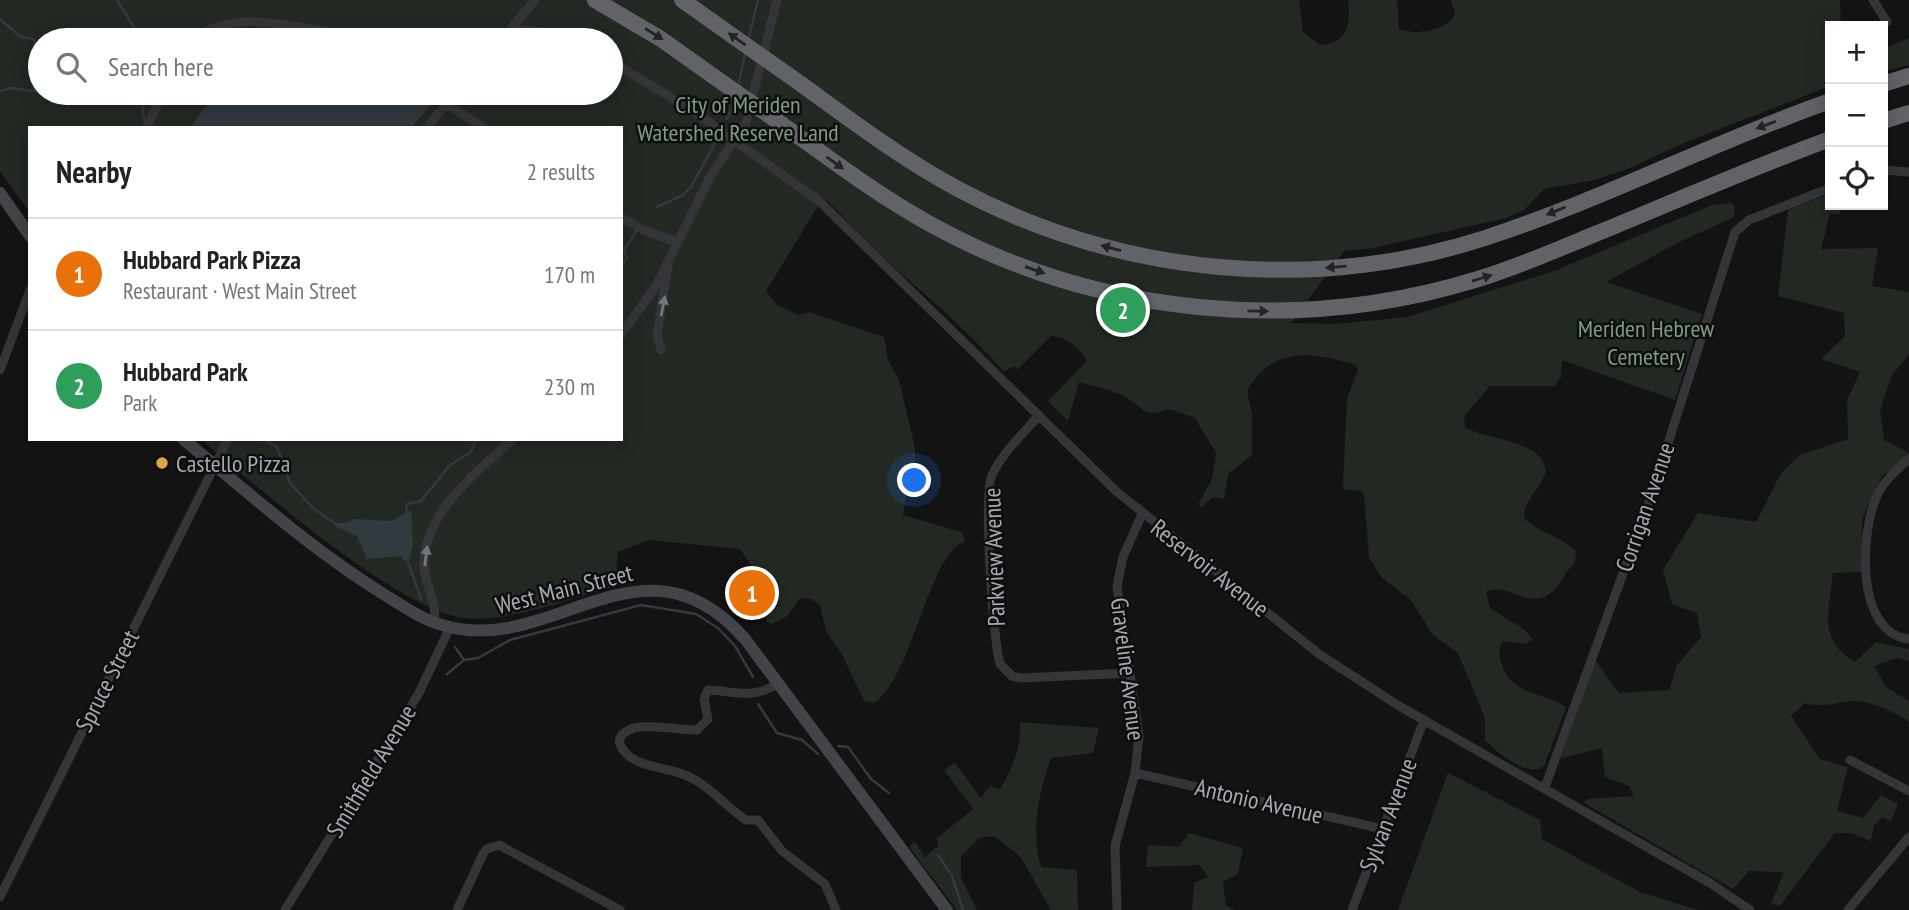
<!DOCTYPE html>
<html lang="en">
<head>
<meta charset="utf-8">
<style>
  :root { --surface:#fff; --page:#f2f2f2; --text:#222; --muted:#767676; --line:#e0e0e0; --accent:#111827 }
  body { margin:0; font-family:"PT Sans Narrow",sans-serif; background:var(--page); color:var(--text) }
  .controls { position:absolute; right:21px; top:21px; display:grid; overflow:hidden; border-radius:0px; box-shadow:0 4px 18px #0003 }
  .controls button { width:63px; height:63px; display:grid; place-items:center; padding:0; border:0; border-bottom:2px solid var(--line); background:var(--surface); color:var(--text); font:35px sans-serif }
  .you { position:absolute; left:915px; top:481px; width:24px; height:24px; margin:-18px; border:5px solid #fff; border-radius:50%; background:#1a73e8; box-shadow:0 0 0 10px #1a73e833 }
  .badge { display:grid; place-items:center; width:46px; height:46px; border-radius:50%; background:var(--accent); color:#fff; font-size:23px; font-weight:700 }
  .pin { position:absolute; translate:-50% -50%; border:4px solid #fff; box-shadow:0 2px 7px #0006 }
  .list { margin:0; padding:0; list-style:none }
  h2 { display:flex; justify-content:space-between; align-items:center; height:91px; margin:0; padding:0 28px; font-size:30px }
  h2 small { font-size:23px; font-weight:400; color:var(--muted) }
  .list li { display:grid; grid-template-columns:46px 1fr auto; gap:21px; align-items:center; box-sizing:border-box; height:112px; padding:0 28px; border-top:2px solid var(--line) }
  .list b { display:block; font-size:26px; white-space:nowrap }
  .list p { margin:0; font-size:23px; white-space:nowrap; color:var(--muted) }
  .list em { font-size:23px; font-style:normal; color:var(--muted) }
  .icon { flex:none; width:38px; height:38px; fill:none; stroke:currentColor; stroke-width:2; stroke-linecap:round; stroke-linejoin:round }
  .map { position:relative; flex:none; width:1909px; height:910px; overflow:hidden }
  .search { position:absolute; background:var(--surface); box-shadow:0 4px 18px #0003; left:28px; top:28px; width:595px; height:77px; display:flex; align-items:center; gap:18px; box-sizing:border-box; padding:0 24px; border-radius:38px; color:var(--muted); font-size:26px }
  .panel { position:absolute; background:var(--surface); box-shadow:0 4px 18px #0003; left:28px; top:126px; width:595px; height:315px; border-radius:0px }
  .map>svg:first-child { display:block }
  .green { fill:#222923; fill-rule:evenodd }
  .water { fill:#32393f }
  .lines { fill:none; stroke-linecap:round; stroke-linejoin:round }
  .stream { stroke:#32393f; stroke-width:2.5 }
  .street { stroke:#353539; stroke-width:9 }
  .secondary { stroke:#434449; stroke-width:12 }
  .highway { stroke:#616369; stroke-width:16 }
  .highway-bridge { stroke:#616369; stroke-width:16 }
  .oneway { fill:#232326 }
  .oneway2 { fill:#73757c }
  .poi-dot { fill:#daa746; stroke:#0e0e0f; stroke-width:2.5 }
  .labels { text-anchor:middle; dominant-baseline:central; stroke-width:5; stroke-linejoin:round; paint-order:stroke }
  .park-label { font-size:24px; fill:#809c81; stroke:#0e0e0f }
  .poi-label { font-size:24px; fill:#a6aab3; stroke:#0e0e0f; text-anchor:start }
  .street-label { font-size:24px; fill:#a6aab3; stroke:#0e0e0f }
</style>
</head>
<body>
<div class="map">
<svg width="1909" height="910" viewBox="0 0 1909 910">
  <rect width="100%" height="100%" fill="#131314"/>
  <path class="green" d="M0,0H1299L1303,32L1320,45C1348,44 1351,22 1348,0H1397L1399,29C1415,36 1447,31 1455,14L1451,0H1840L1841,26H1830V86L1686,142L1630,168L1594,180L1544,189L1524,210L1506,218L1373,248L1344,251L1291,323L1335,324L1407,317L1554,271L1712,205L1730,203L1735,206L1734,217L1677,243L1606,282L1702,314L1675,400L1562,360L1561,376L1555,386H1490L1464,416L1465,427C1487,441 1542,439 1546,471C1541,487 1523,502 1524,517C1537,534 1562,535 1576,552L1575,563C1562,574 1561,588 1546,596C1525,607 1506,581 1486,592L1490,608L1525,630L1533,639L1525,644L1503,641C1498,648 1499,654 1501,662C1509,695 1543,692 1566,707L1544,766C1527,779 1497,752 1485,740V718L1458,653L1432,634L1411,600L1382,578L1369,557L1364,495L1360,491L1344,489L1343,484L1347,398L1358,370L1356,365C1313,352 1271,346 1247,391L1252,414V455L1228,474L1224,499L1213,497L1201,508L1199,503L1212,479L1216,453L1195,418L1169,409C1140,420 1145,406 1123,396C1110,389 1093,386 1079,382L1068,421L1048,401L1087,361C1079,348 1067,336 1051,336L1018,369L1014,366L1004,372C965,326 917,289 873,248C855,232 843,213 823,198L766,291L777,305L799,315L809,312L884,337L888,360L899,380L915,448V465L907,486L903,515L961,532L964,536V542C928,554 913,677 874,703L864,701L843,656L826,631L820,605L811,599L800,598L786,617L771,624L766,621L768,590L740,549L649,540L618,552L615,586C571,598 509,623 464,618C400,611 253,484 201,439H621V128H30V213L0,171ZM40,40H611V93H40Z
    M1909,38V65L1883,72V49Z
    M1830,194V205H1842L1839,215L1830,213L1821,249L1878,248L1872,286L1909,292V354L1891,377L1880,410L1884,440L1909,453V458L1882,476L1862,519V572L1833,573C1829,612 1817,639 1855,662L1876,642L1909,649V661L1896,658L1874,666L1886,687L1909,701V722C1896,712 1872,702 1856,701C1837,701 1824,709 1805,703L1791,716L1820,759L1848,767L1837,811L1863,818L1881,795L1898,804L1891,821L1882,817L1874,826L1871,841L1851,833H1835L1780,906L1771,904L1784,872L1749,871L1733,889L1584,803L1587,799L1634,796L1629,786L1605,777L1602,748L1561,758L1594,658L1619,693L1669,690L1677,665L1701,637L1697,613L1672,604L1663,570L1698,513L1756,522L1781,473L1800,455L1848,439L1847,401L1860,372L1821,359L1845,336L1844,313L1778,296L1788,210Z
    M1020,722L1099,728L1093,753L1051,758C1039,794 1030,830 1041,867L1077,870L1078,910H1051L1020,856L994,836L979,838L961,856V878L977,910H957L909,847L915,842L925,857L938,846L937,838L973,809L944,770L955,763L981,798L990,786L1000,790C1012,769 1022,746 1020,722Z
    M1448,773L1540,820L1542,839L1640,892L1698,910H1398Z
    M1189,833L1243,848L1238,874L1223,882L1226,906L1235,910H1192L1194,883L1208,877L1200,865L1146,867L1148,845L1179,847Z"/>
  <path class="water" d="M215,93H428L430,106L411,128H190Z
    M411,511L413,545L410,558L404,561L401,556L367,559L357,536L335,526L336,523H346L354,519L391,521Z"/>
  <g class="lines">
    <path class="stream" d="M117,0L134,27L147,40
      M0,19L21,37L33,39L40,50
      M748,41L758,0
      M738,86L746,51
      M0,91L11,88L40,92
      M727,119L736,99
      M145,120L142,113L146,93
      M657,207L683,195L691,187L717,139
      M621,265L627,258L624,250L637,230
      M262,439L277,447L290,483L313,508L337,525
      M406,513L407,504L421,501L450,465L471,452L476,439
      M407,559L421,599
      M455,647L464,660
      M447,674L464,660L478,658L510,640L641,605L696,614L719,629L735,646L753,677
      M758,704L777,733L802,740L818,754
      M838,746L848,747L871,779L889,793
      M938,855L952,876L963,910"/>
    <path class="street" d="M1873,0L1887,22
      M512,29L556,33L575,40
      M191,40C237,7 289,28 340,33C359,36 382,30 399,40
      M501,40L535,0
      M611,61L693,111L819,201L1116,491L1319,654L1399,706L1710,883L1750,910
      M437,93L447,104L484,128
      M146,128L164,93
      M426,128L456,93
      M1883,170L1909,172
      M621,217L643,230L676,242
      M621,335L657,284L710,177L746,122L777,0
      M661,350L657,335L668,266
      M0,370L30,290
      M1039,415C1024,433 1002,453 992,475C983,496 993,639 1000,664L1012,676L1021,678L1130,673
      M1909,459C1896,470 1884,481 1877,496C1860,533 1855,633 1909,639
      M434,622C438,603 424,584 424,564C424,512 478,471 513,439
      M778,683C754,700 734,691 708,690L704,699L708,719L697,730C677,731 624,716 619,742C628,768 663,766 685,775C708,784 725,806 746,820H758L782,851L825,884L836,910
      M1850,760L1909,791
      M1135,773L1383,829
      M1545,787L1652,494L1735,232L1749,220L1830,188
      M0,897L228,439
      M285,910L419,693L450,627
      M457,910L483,854L487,849L499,845L620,910
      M1117,910L1115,846L1135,773L1139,736L1117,586L1123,557L1142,514
      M1352,910L1424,720
      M1848,910L1909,837"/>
    <path class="secondary" d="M0,193L30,236
      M183,439C249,493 313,551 385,595C403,606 421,619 442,625C552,659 642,522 745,639L947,910"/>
    <path class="highway" d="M595,0L661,39L713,76
      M682,0L713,22
      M801,84C852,121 902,159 958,189C1119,275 1311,294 1485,238C1602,200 1713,142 1830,101
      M1883,84L1909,76
      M1883,121L1909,113
      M780,123C829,158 877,195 930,224C1096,316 1297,335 1478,279C1521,266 1563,247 1605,230C1680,199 1754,167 1830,139"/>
    <path class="highway-bridge" d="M713,22L801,84
      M713,76L780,123"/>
  </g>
  <defs><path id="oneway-solid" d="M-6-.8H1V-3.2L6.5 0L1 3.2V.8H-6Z" transform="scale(1.75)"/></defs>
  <g class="oneway">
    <use href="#oneway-solid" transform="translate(654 34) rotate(32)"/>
    <use href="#oneway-solid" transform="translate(737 39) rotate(-145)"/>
    <use href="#oneway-solid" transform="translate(1766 125) rotate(159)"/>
    <use href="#oneway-solid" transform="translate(835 163) rotate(35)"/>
    <use href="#oneway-solid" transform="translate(1556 211) rotate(158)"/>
    <use href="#oneway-solid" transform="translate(1111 248) rotate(-165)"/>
    <use href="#oneway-solid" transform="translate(1336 267) rotate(175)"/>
    <use href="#oneway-solid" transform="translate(1035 270) rotate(19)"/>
    <use href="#oneway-solid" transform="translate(1482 278) rotate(-17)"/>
    <use href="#oneway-solid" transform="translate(1258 311) rotate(1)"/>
  </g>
  <g class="oneway2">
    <use href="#oneway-solid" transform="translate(663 306) rotate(-79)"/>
    <use href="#oneway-solid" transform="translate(426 556) rotate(-83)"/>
  </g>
  <circle class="poi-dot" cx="162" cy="463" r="7"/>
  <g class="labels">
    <g class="park-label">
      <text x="738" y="104">City of Meriden<tspan x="738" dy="28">Watershed Reserve Land</tspan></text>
      <text x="1646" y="328">Meriden Hebrew<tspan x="1646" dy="28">Cemetery</tspan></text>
    </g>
    <g class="poi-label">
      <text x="176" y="463">Castello Pizza</text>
    </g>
    <g class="street-label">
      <text transform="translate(1645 507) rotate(-71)">Corrigan Avenue</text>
      <text transform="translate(994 557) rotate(-92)">Parkview Avenue</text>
      <text transform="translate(1210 568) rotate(38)">Reservoir Avenue</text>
      <text transform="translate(564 589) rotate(-14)">West Main Street</text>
      <text transform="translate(1128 669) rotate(83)">Graveline Avenue</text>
      <text transform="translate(107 681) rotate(-63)">Spruce Street</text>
      <text transform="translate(371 771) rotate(-59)">Smithfield Avenue</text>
      <text transform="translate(1259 801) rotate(13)">Antonio Avenue</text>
      <text transform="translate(1388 815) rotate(-69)">Sylvan Avenue</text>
    </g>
  </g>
</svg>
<div class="controls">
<button>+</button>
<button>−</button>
<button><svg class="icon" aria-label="locate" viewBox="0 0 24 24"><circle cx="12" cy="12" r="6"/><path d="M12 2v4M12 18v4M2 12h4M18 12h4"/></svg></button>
</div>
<div class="you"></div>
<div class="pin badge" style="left:752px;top:593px;background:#e8710a">1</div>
<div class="pin badge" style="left:1123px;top:310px;background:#2e9e5b">2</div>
<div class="search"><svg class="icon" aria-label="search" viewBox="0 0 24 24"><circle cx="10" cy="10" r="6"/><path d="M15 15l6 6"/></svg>Search here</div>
<section class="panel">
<h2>Nearby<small>2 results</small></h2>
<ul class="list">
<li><span class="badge" style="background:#e8710a">1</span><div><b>Hubbard Park Pizza</b><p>Restaurant · West Main Street</p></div><em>170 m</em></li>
<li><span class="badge" style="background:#2e9e5b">2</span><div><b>Hubbard Park</b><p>Park</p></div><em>230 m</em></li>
</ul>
</section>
</div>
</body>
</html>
